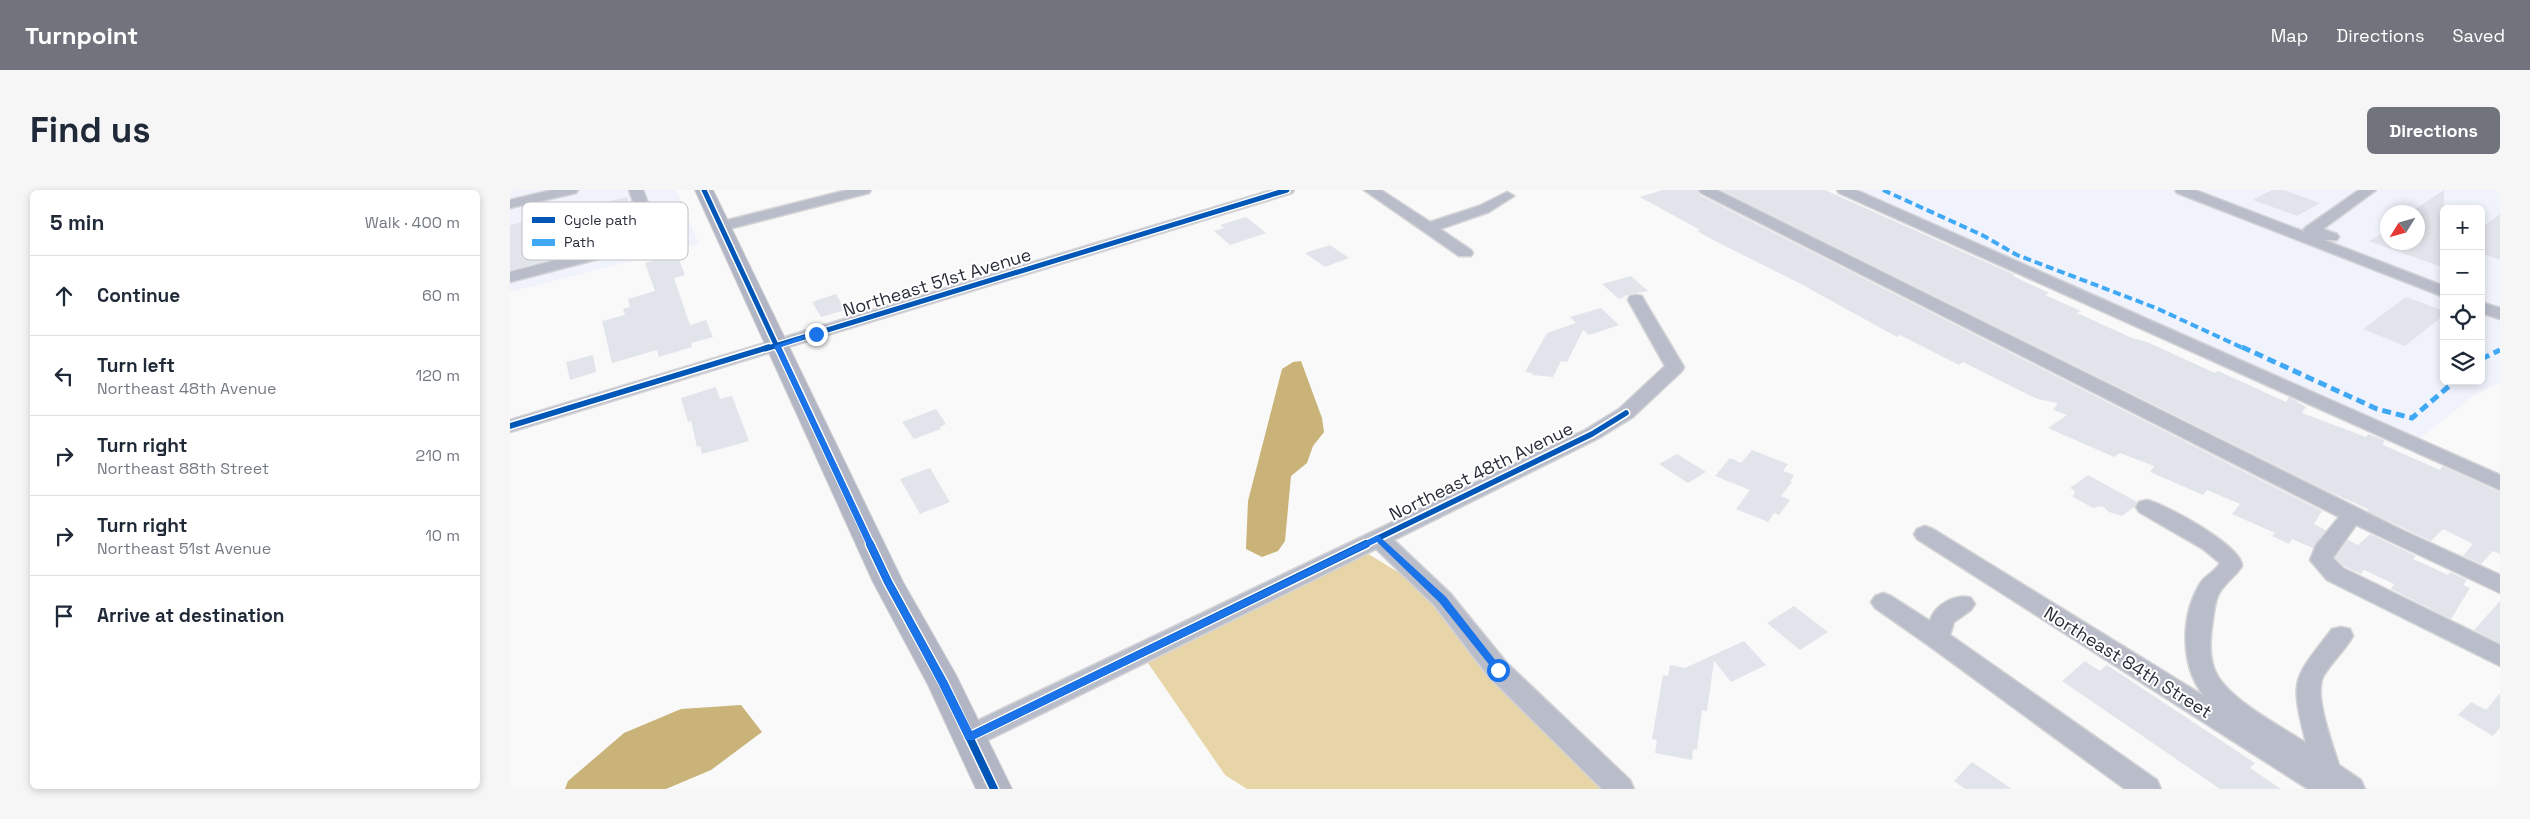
<!DOCTYPE html>
<html lang="en">
<head>
<meta charset="utf-8">
<style>
  :root { --surface:#fff; --page:#f6f6f7; --text:#1f2937; --muted:#747a83; --line:#e0e1e3; --accent:#72747d }
  body { margin:0; font-family:"Space Grotesk",sans-serif; background:var(--page); color:var(--text) }
  .controls { position:absolute; right:15px; top:15px; display:grid; overflow:hidden; border-radius:8px; box-shadow:0 2px 8px #0003 }
  .controls button { width:45px; height:45px; display:grid; place-items:center; padding:0; border:0; border-bottom:1px solid var(--line); background:var(--surface); color:var(--text); font:25px sans-serif }
  .compass { position:absolute; left:1870px; top:15px; width:45px; height:45px; border-radius:50%; background:var(--surface); box-shadow:0 2px 8px #0003; rotate:233deg }
  .stop { position:absolute; width:15px; height:15px; margin:-11px; border:4px solid #1a73e8; border-radius:50%; background:#fff }
  .stop.end { background:#1a73e8; border-color:#fff; box-shadow:0 1px 5px #0008 }
  .list { margin:0; padding:0; list-style:none }
  h2 { display:flex; justify-content:space-between; align-items:center; height:65px; margin:0; padding:0 20px; font-size:21px }
  h2 small { font-size:16px; font-weight:400; color:var(--muted) }
  .list li { display:grid; grid-template-columns:32px 1fr auto; gap:15px; align-items:center; box-sizing:border-box; height:80px; padding:0 20px; border-top:1px solid var(--line) }
  .list b { display:block; font-size:19px; white-space:nowrap }
  .list p { margin:0; font-size:16px; white-space:nowrap; color:var(--muted) }
  .list em { font-size:16px; font-style:normal; color:var(--muted) }
  .icon { flex:none; width:28px; height:28px; fill:none; stroke:currentColor; stroke-width:2; stroke-linecap:round; stroke-linejoin:round }
  .map { position:relative; flex:none; width:1990px; height:599px; overflow:hidden; border-radius:8px }
  header { display:flex; align-items:center; gap:30px; box-sizing:border-box; height:70px; padding:0 25px; background:var(--accent); color:#fff }
  header strong { font-size:24px }
  nav { display:flex; gap:28px; margin-inline-start:auto; font-size:18px }
  .intro { display:flex; align-items:center; justify-content:space-between; box-sizing:border-box; height:120px; padding:0 30px }
  h1 { margin:0; font-size:35px }
  .button { padding:12px 22px; border-radius:8px; background:var(--accent); color:#fff; font-size:18px; font-weight:700 }
  main { display:flex; gap:30px; padding:0 30px }
  aside { flex:1; background:var(--surface); border-radius:8px; box-shadow:0 2px 8px #0003 }
  .map>svg:first-child { display:block }
  .built { fill:#f0f3fc; fill-rule:evenodd }
  .forest { fill:#e7d5a7 }
  .water { fill:#cab378 }
  .building { fill:#e2e4eb }
  .lines { fill:none; stroke-linecap:round; stroke-linejoin:round }
  .minor-casing { stroke:#d4d4d7; stroke-width:3 }
  .major-casing { stroke:#d4d4d7; stroke-width:2 }
  .minor { fill:#b9bdca; fill-rule:evenodd }
  .major { fill:#b2b5c3; fill-rule:evenodd }
  .quiet-far1 { stroke:#3fa9f5; stroke-width:4; stroke-dasharray:8 4; stroke-linecap:butt }
  .quiet { stroke:#3fa9f5; stroke-width:5; stroke-dasharray:9 5; stroke-linecap:butt }
  .cycleway-far2-casing { stroke:#fff; stroke-width:8 }
  .cycleway-far1-casing { stroke:#fff; stroke-width:9 }
  .cycleway-casing { stroke:#fff; stroke-width:11 }
  .cycleway-far2 { stroke:#0057b8; stroke-width:5 }
  .cycleway-far1 { stroke:#0057b8; stroke-width:5.5 }
  .cycleway { stroke:#0057b8; stroke-width:8 }
  .route { fill:#1a73e8 }
  .labels { text-anchor:middle; dominant-baseline:central; stroke-width:4; stroke-linejoin:round; paint-order:stroke }
  .street-label { font-size:18px; fill:#292d3a; stroke:#fff }
  .key { fill:#fff; stroke:#bfc0c4; stroke-width:1 }
  .key-label { font-size:14px; fill:#292d3a }
</style>
</head>
<body>
<header>
<strong>Turnpoint</strong>
<nav><a>Map</a><a>Directions</a><a>Saved</a></nav>
</header>
<div class="intro"><h1>Find us</h1><a class="button">Directions</a></div>
<main>
<aside>
<h2>5 min<small>Walk · 400 m</small></h2>
<ul class="list">
<li><svg class="icon" aria-label="ahead" viewBox="0 0 24 24"><path d="M12 20V5M6 11l6-6 6 6"/></svg><div><b>Continue</b></div><em>60 m</em></li>
<li><svg class="icon" aria-label="left" viewBox="0 0 24 24"><path d="M17 20v-9H6M10 6l-5 5 5 5"/></svg><div><b>Turn left</b><p>Northeast 48th Avenue</p></div><em>120 m</em></li>
<li><svg class="icon" aria-label="right" viewBox="0 0 24 24"><path d="M7 20v-9h11M14 6l5 5-5 5"/></svg><div><b>Turn right</b><p>Northeast 88th Street</p></div><em>210 m</em></li>
<li><svg class="icon" aria-label="right" viewBox="0 0 24 24"><path d="M7 20v-9h11M14 6l5 5-5 5"/></svg><div><b>Turn right</b><p>Northeast 51st Avenue</p></div><em>10 m</em></li>
<li><svg class="icon" aria-label="arrive" viewBox="0 0 24 24"><path d="M6 21V4h12l-3 4 3 4H6"/></svg><div><b>Arrive at destination</b></div></li>
</ul>
</aside>
<div class="map">
<svg width="1990" height="599" viewBox="0 0 1990 599">
  <rect width="100%" height="100%" fill="#f9f9f9"/>
  <path class="built" d="M0,0H166L189,54L0,102Z
    M1343,0H1990V193L1963,206L1907,251ZM1934,19H1971V191H1934ZM1878,22H1908V52H1878Z"/>
  <path class="forest" d="M855,362L906,393L1097,599H737L715,585L638,473Z"/>
  <path class="water" d="M791,171L812,228L814,242L803,256L797,273L781,286L775,351L768,361L752,367L736,359L738,311L772,179L783,172Z
    M231,515L252,542L201,580L156,599H55L58,591L114,543L171,519Z"/>
  <path class="building" d="M1152,0H1187L1190,5L1812,321L1804,334L1816,340L1803,358L1782,349L1779,354L1762,346L1765,343L1722,324L1730,314L1697,300L1693,305L1640,282L1644,276L1610,263L1604,267L1538,238L1557,225L1543,220L1548,213L1527,209L1453,172L1449,175L1390,145L1387,147L1289,93L1207,52L1187,41L1190,40L1130,7Z
    M1211,0H1315L1505,85L1503,86L1539,103L1535,105L1571,121L1567,123L1622,148L1637,152L1705,183L1708,181L1776,212L1779,207L1781,208L1796,217L1792,223L1856,247L1858,244L1874,250L1873,255L1930,280L1932,276L1990,302V364L1983,361L1971,374L1953,366L1963,354L1933,339L1921,351L1893,338L1857,321L1858,319L1822,303Z
    M1762,0H1774L1810,13L1787,26L1743,10Z
    M1934,0V78L1859,51L1878,39V52H1908V22H1901Z
    M117,7L130,46L0,80V35Z
    M1990,24V70L1971,63V38Z
    M736,27L756,43L720,55L704,41L714,38L710,35Z
    M820,55L839,68L815,77L795,63Z
    M167,64L175,85L164,88L180,135L196,130L203,147L181,153L182,157L149,167L147,160L102,173L92,131L115,125L113,119L120,117L118,109L145,101L135,73Z
    M1121,86L1138,101L1120,104L1109,109L1092,94Z
    M326,104L335,120L311,127L302,112Z
    M1896,107L1934,121V125L1895,156L1853,139Z
    M1091,118L1109,135L1079,145L1073,140L1057,172L1051,171L1043,187L1022,185L1023,183L1015,182L1037,143L1066,133L1060,127Z
    M83,165L86,182L60,190L56,172Z
    M206,197L210,209L222,206L239,251L192,264L190,256L187,257L181,231L178,232L171,208Z
    M426,219L436,234L430,237L431,239L404,249L392,232Z
    M1242,260L1278,274L1273,281L1284,285L1280,291L1282,292L1271,306L1280,310L1269,325L1264,323L1258,332L1226,319L1240,300L1205,286L1220,268L1231,273Z
    M1167,264L1196,282L1178,293L1149,274Z
    M420,278L440,312L410,324L390,289Z
    M1578,285L1627,312L1624,317L1612,326L1599,322L1592,316L1583,318L1563,307L1565,301L1560,298Z
    M1860,344L1906,366L1903,369L1938,385L1940,382L1957,390L1953,395L1960,398L1941,429L1881,399L1884,394L1854,380L1851,384L1834,376L1825,368L1838,350L1848,355Z
    M1990,411V453L1964,440Z
    M1284,416L1318,442L1290,460L1257,433Z
    M1234,451L1256,475L1221,492L1204,471L1197,521L1192,520L1187,560L1183,559L1182,570L1145,563L1147,550L1142,549L1153,485L1158,486L1160,475L1175,478Z
    M1575,471L1590,481L1597,475L1745,573L1740,578L1771,599H1710L1552,491Z
    M1990,503V538L1983,546L1948,525L1961,512L1976,520Z
    M1462,572L1502,599H1455L1444,591Z"/>
  <g class="lines">
    <g class="minor-casing">
      <path id="minor" d="M42,0H68L66,3L0,18V10Z
        M119,0H133L152,50L150,53L0,92V82L135,47Z
        M337,0H361L359,3L211,41L203,36L206,33Z
        M762,0H784L782,3L0,242V230Z
        M854,0H871L920,32L969,16L997,2L1004,6L979,22L930,39L961,60L963,63L961,66H949Z
        M1189,0H1207L1892,340L1990,385V403L1846,335L1823,368L1833,378L1990,455V476L1817,390L1800,370L1806,355L1829,327L1191,3Z
        M1327,0H1346L1990,285V300L1329,3Z
        M1665,0H1685L1795,42L1793,40L1796,37L1849,0H1866L1813,39L1827,44L1829,47L1827,50H1814L1934,96V107L1667,3Z
        M1126,105L1132,106L1134,110L1174,177L1172,181L1123,227L1089,248L884,350L940,403L997,473L1120,590L1124,599H1092L979,487L924,415L866,359L468,555L459,558L450,555L446,547L450,539L1075,240L1109,219L1155,176L1118,110L1120,106Z
        M1971,112L1990,118V129L1971,123Z
        M1637,310C1657,315 1732,356 1732,376C1726,386 1716,392 1710,402C1704,411 1704,425 1702,436C1700,450 1699,464 1704,478C1713,507 1771,536 1796,553C1780,488 1782,491 1822,439L1831,437L1840,439L1843,446C1835,461 1821,472 1813,487C1804,507 1823,555 1829,575L1851,590L1855,599H1798L1407,349L1404,344L1407,339L1415,336L1423,339L1694,506C1670,476 1670,425 1691,392C1696,385 1706,381 1710,373L1693,359L1629,322L1626,317L1629,312Z
        M1373,403L1381,406L1420,431C1424,415 1446,403 1461,408L1465,414L1461,420L1444,432L1440,445L1647,590L1651,599H1615L1418,455L1365,418L1361,412L1365,406Z"/>
    </g>
    <g class="major-casing">
      <path id="major" d="M185,0H203L393,392L446,485L502,599H466L418,495L363,392Z"/>
    </g>
    <use href="#minor" class="minor"/>
    <use href="#major" class="major"/>
    <path class="quiet-far1" d="M1373,0L1472,45L1507,65L1646,118L1735,159"/>
    <path class="quiet" d="M1732,157L1867,219L1902,228L1945,191
      M1971,169L1990,160"/>
    <g class="cycleway-far2-casing">
      <path id="cycleway-far2" d="M194,0L268,159
        M255,159L777,0"/>
    </g>
    <g class="cycleway-far1-casing">
      <path id="cycleway-far1" d="M268,157L361,355
        M0,236L259,157
        M854,355L1082,244L1116,223"/>
    </g>
    <g class="cycleway-casing">
      <path id="cycleway" d="M360,354L378,392L434,494L484,599
        M459,547L856,354"/>
    </g>
    <use href="#cycleway-far2" class="cycleway-far2"/>
    <use href="#cycleway-far1" class="cycleway-far1"/>
    <use href="#cycleway" class="cycleway"/>
  </g>
  <path class="route" d="M304,142L309,144L271,157L382,392L437,491L462,541L868,345L936,407L993,480L988,483L985,482L929,412L867,352L463,550H456L429,495L374,392L264,156Z"/>
  <g class="labels">
    <g class="street-label">
      <text transform="translate(427 92) rotate(-17)">Northeast 51st Avenue</text>
      <text transform="translate(971 281) rotate(-26)">Northeast 48th Avenue</text>
      <text transform="translate(1618 472) rotate(32)">Northeast 84th Street</text>
    </g>
  </g>
  <rect x="12" y="12" width="166" height="58" rx="8" class="key"/>
  <rect x="22" y="27" width="23" height="6" fill="#0057b8"/>
  <rect x="22" y="49" width="23" height="7" fill="#3fa9f5"/>
  <g class="key-label">
    <text x="54" y="35">Cycle path</text>
    <text x="54" y="57">Path</text>
  </g>
</svg>
<div class="controls">
<button>+</button>
<button>−</button>
<button><svg class="icon" aria-label="locate" viewBox="0 0 24 24"><circle cx="12" cy="12" r="6"/><path d="M12 2v4M12 18v4M2 12h4M18 12h4"/></svg></button>
<button><svg class="icon" aria-label="layers" viewBox="0 0 24 24"><path d="M12 4l9 5-9 5-9-5zM3 14l9 5 9-5"/></svg></button>
</div>
<svg class="compass" viewBox="-18 -18 36 36"><path d="M0-13l5 13h-10z" fill="#e53935"/><path d="M0 13l5-13h-10z" fill="#747a83"/></svg>
<div class="stop" style="left:988px;top:480px"></div>
<div class="stop end" style="left:306px;top:144px"></div>
</div>
</main>
</body>
</html>
